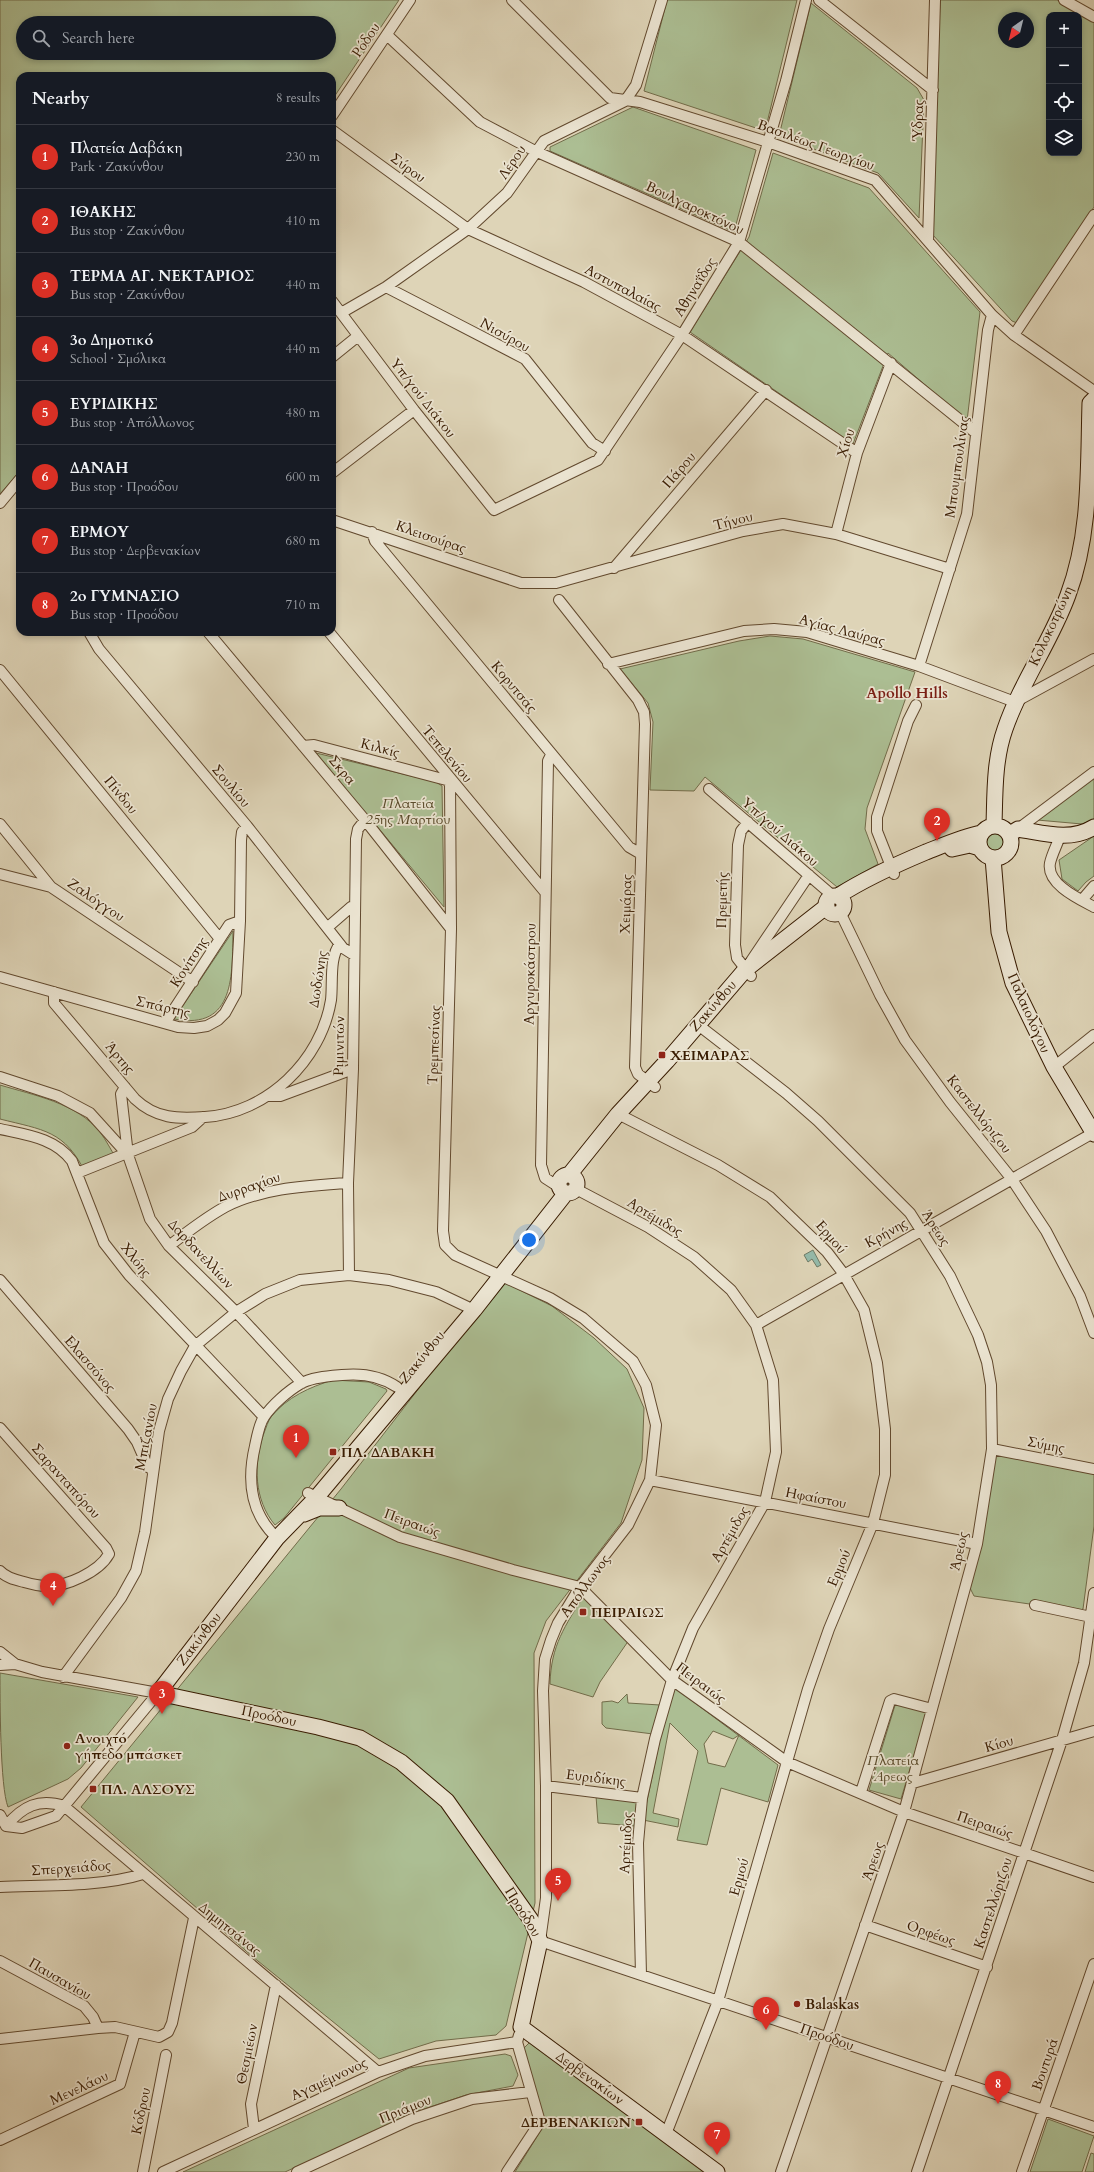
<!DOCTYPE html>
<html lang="en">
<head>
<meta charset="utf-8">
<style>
  :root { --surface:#171b24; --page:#242831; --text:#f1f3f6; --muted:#9ea1a6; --line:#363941; --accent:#d93025 }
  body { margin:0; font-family:Cardo,serif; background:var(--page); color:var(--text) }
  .controls { position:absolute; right:12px; top:12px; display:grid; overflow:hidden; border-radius:8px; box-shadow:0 2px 6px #0003 }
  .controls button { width:36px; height:36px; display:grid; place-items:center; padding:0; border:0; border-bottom:1px solid var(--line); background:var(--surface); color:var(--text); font:20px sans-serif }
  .compass { position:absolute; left:998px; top:12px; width:36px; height:36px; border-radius:50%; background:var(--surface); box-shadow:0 2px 6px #0003; rotate:215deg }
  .you { position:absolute; left:529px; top:1240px; width:14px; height:14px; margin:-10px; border:3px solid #fff; border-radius:50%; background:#1a73e8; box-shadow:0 0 0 6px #1a73e833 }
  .badge { display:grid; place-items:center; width:26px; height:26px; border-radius:50%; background:var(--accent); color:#fff; font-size:13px; font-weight:700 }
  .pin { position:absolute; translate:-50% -33px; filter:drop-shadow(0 1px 2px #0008) }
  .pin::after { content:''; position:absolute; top:21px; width:14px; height:12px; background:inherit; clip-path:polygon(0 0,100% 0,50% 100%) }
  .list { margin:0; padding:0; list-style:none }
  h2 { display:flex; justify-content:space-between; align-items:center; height:52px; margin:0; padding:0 16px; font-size:17px }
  h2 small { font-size:13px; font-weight:400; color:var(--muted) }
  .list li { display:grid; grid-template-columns:26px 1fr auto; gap:12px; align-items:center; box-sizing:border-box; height:64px; padding:0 16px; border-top:1px solid var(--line) }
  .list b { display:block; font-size:15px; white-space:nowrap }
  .list p { margin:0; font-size:13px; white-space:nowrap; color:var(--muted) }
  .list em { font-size:13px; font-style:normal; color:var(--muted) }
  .icon { flex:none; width:22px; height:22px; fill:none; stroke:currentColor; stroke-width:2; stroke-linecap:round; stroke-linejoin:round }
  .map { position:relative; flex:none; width:1094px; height:2172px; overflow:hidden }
  .search { position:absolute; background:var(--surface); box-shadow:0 2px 6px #0003; left:16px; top:16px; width:320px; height:44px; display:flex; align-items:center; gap:10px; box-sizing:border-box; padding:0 14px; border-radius:22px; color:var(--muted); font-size:15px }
  .panel { position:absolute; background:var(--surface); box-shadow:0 2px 6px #0003; left:16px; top:72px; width:320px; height:564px; border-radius:12px }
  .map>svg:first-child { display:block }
  .green { fill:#acbe93; stroke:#726c4a; fill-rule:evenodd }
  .water { fill:#94b9a9; stroke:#6f7a65 }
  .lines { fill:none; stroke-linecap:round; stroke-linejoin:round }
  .street-casing { stroke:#62492e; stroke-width:12 }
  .secondary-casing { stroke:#381b00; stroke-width:17 }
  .street { stroke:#eae3d0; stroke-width:10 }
  .secondary { stroke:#eae3d0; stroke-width:15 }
  .poi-dot { fill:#8f2418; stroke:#eae3d0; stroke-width:1.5 }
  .labels { text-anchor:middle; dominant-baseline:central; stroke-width:3.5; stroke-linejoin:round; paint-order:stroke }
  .street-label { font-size:14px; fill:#381b00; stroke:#eae3d0 }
  .park-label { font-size:14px; font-style:italic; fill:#5b4c2c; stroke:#eae3d0 }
  .poi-label { font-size:14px; font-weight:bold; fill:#381b00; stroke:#eae3d0; text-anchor:start }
  .neighbourhood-label { font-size:15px; font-weight:bold; fill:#7a1f14; stroke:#eae3d0 }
</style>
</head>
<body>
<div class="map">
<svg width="1094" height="2172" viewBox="0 0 1094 2172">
  <rect width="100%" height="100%" fill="#ded4b7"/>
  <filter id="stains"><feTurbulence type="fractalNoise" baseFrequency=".005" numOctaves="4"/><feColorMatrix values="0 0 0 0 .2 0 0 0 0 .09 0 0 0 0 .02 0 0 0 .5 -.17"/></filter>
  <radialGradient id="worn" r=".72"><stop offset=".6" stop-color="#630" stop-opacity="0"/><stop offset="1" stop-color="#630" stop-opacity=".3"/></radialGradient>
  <path class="green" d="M0,0H399L332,100V76H20V471L0,494ZM23,23H329V53H23Z
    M667,0H797L765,131L644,91Z
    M940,0H1057L1094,21V207L1017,323L1012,321L932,234ZM1049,15H1079V153H1049ZM1004,18H1028V42H1004Z
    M811,3L917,88L924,100L919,218L878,173L779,136Z
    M633,107L756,150L734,232L550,151V147Z
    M773,153L869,188L980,312L967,421L888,353L853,444L690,332L749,237Z
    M770,636L803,639L915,672L867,808L865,829L878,864L837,887L705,777L694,791L650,790L653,722L648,703L620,669L739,641Z
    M316,753L436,782L442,786L444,907Z
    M1094,778V819L1082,824L1037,820Z
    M985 842a11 11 0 1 1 22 0a11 11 0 1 1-22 0Z
    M1094,836V876L1086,882L1078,891L1062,879L1059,860Z
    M233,931C232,973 236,1031 174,1019Z
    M0,1085C33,1095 77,1103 100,1132C106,1140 111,1150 116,1158L86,1174C65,1130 43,1130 0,1119Z
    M502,1281L552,1306L594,1338L627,1369L644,1408L642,1460L621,1523L546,1621L534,1653L535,1903L506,2026L496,2035L436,2041L379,2059L253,1957L81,1807L341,1489Z
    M333,1380L369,1382L386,1389L387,1391L284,1518L275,1525C254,1500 253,1464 264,1433C266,1428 268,1421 271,1417C287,1397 310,1387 333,1380Z
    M1002,1454L1094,1472V1526L1083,1609L1078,1611L974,1596L970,1588L995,1457Z
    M585,1594L629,1640L600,1682L593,1697L550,1684C551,1645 565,1626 585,1594Z
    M0,1673L138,1697L81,1768L68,1779L8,1807C0,1787 0,1700 0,1673Z
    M675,1688L778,1765L768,1802L721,1788L707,1845L677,1840L698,1751L670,1723L653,1813L679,1819L678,1827L643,1820L661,1734ZM713,1731L733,1739L739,1735L725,1767L708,1763L704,1744Z
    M627,1694L628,1703L660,1705L653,1734L606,1728L602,1724V1702L612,1701L618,1703Z
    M896,1702L927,1712L901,1799L869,1790Z
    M596,1796L638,1801L635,1826L598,1823Z
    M531,2041L705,2172H515L543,2127L524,2048Z
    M505,2054L511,2056L518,2075L513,2086L466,2095L418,2111L285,2172H183L409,2068Z
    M1048,2119L1094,2136L1082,2172H1030Z
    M1091,2153L1094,2154V2172H1085Z"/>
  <path class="water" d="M813,1250L821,1265L817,1267L812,1259L808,1262L804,1255Z"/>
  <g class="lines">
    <g class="street-casing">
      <path id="street" d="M512,0L610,98L640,102L768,142L875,180L992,315L1014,335L1094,391
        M819,0L933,90
        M1064,0L1094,17
        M387,35L480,122L535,151L739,242L976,433
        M332,116L410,0
        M332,130L468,229L584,282L682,335L857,453
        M928,241L935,0
        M386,287L525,359L592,443L605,451
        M332,301L414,410L494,510L598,460L682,335L739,242L786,81L806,0
        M341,313L386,287L468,229L507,193L544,141L625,101L636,85L662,0
        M1014,335L1094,215
        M332,357L358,336
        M332,473L414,410
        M0,503L20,479
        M332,520L521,583H556L743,531L783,524L836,534L950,569
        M372,532L375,541L629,847L641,854
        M836,534L857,453L891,363
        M614,568L766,390
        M559,600L638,700L644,712L645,724L635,1067L638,1074L655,1087
        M89,632L99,649L247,826L343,948L354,955
        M208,632L365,820L451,929
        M329,632L545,892
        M608,664L744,631L774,629L807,632L919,666L1015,702L1094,659
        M919,666L967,514L988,330L992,315
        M0,670L220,939
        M303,746L314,745L450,781L451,929L443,1231L445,1245L455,1255L550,1298L583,1318L633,1361L646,1385L656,1425L650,1480L628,1525L580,1587L558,1623L551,1640L545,1659L543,1691L546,1786V1898L540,1941L1094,2127
        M551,755L548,761L541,1165L545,1178L559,1187
        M709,789L833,896
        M748,822L741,831L738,845L735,945L737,958L751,976
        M0,824L51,887L193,982
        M1018,829L1094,772
        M1060,836C1057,845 1052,854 1050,863C1046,884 1079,899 1094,907
        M0,874L51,887
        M894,874L877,831V817L908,721L916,705
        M1082,900L1094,886
        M840,912L880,995L905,1040L950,1102L1011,1178L1046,1231L1080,1296L1094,1333
        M328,927L351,907H355
        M751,961L809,875
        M0,977L178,1027L194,1028L207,1026L218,1020L225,1013L236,993L240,921L241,840L242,832L247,826
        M54,992V1003L135,1099C156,1119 178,1119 205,1117C267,1113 321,1061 331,1000C333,983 329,957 340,944
        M165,1023L229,925L240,921
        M697,1024L786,1093L818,1121L910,1213L950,1276L978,1335L987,1362L991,1385L992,1449L977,1544L932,1709L904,1812L781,2172
        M1054,1067L1094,1035
        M0,1077L58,1096L90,1113L128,1155L150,1219L169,1246L236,1312L302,1383
        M125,1087L121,1094L128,1155
        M269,1096H280L353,1069
        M618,1114L718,1165L770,1197L827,1252L843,1273L864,1310L877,1363L885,1429V1475L873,1523L829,1629L808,1689L718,2001L666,2134
        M0,1129C27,1135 55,1138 72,1161L104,1243L129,1275L264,1417
        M77,1173L192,1127L203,1117
        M576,1189L648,1227L694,1257L731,1290L756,1325L773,1380L776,1452L765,1502L693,1628L672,1680L655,1739L642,1798L638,1843L641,1975
        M169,1246C187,1232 205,1218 225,1207C262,1188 307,1186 348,1183
        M349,1275L348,1183L353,1069L356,839L358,829L365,820
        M0,1280L128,1429L137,1442L148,1467L153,1470
        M756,1325L1093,1133
        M0,1428L106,1548L109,1554C99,1572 66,1587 46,1586C39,1586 31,1584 24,1582C16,1580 6,1578 0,1571
        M992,1449L1094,1469
        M650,1480L977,1544
        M308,1493L400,1537L513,1570L580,1587L672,1680L787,1762L904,1812L1094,1877
        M277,1538C250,1513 247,1480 255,1446C257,1437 259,1424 264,1417C272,1405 288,1391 300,1384C311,1377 330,1376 342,1375C362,1373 381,1376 397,1387
        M1035,1605L1091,1617
        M0,1652L15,1664L42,1672L158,1693L56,1816L22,1828L6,1826
        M0,1665L15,1664
        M63,1677L121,1598L136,1571L145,1532L159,1431L168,1399L181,1371L195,1346L236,1312L265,1294L300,1280L349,1275L389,1280L436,1292L474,1310
        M913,1783L1094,1731
        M546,1786L642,1798
        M861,1792L890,1701L894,1699L932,1709
        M0,1815L6,1826
        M6,1826C23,1806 39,1798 64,1806L378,2072
        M0,1887C44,1885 102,1887 143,1874
        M865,1925L987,1967
        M0,1961L84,2006L93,2017L98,2028L115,2027L159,2037L168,2032L172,2023L194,1918
        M0,2039L98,2028
        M254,2129L251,2104L276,1985
        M0,2140L120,2084L135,2032
        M143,2172L166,2055
        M163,2172L378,2072L425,2056L517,2042
        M297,2172L412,2119L472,2099L530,2092
        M507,2172L540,2122L517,2042L519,2035
        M917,2172L1062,1740L1084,1663L1094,1593
        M1022,2172L1094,1964"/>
    </g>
    <g class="secondary-casing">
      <path id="secondary" d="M994,825C995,794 994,760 1005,729C1021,682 1051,642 1068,595C1091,534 1088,468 1090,403L1094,399
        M979 842a16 16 0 1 1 32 0a16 16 0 1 1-32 0Z
        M1010,834L1018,829C1044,833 1070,842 1094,827
        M952,849L970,845L980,848
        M993,858L999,932L1013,983L1054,1067L1094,1134
        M838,896C866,878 895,865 926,852C944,845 962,837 981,833
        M826 905a9 9 0 1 1 18 0a9 9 0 1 1-18 0Z
        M569,1175L618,1114L667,1061L745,970L827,906
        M559 1184a9 9 0 1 1 18 0a9 9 0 1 1-18 0Z
        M566,1193L474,1310L316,1498L277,1538L158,1693L318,1727L360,1738L401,1762L447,1801L531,1920L540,1941L521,2027L717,2172
        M304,1514L319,1508H339"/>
    </g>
    <use href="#street" class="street"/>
    <use href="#secondary" class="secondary"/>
  </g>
  <g class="poi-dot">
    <rect x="658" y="1051" width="8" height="8" rx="2"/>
    <rect x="329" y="1448" width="8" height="8" rx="2"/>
    <rect x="579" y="1608" width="8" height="8" rx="2"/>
    <circle cx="67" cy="1746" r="4"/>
    <rect x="89" y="1785" width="8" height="8" rx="2"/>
    <circle cx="797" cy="2004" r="4"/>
    <rect x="635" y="2118" width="8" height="8" rx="2"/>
  </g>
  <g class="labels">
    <g class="street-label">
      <text transform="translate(366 40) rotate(-56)">Ρόδου</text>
      <text transform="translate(918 120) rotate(-88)">Ύδρας</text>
      <text transform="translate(816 145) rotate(20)">Βασιλέως Γεωργίου</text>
      <text transform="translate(512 162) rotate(-56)">Λέρου</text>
      <text transform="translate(408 168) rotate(36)">Σύρου</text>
      <text transform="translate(695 208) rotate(25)">Βουλγαροκτόνου</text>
      <text transform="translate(695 287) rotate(-58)">Αθηναΐδος</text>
      <text transform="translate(623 288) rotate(28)">Αστυπαλαίας</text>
      <text transform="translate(505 335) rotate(29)">Νισύρου</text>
      <text transform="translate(423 398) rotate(52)">Υπ/γού Διάκου</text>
      <text transform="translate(846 443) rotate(-72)">Χίου</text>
      <text transform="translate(957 467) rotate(-82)">Μπουμπουλίνας</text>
      <text transform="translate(679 470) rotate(-49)">Πάρου</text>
      <text transform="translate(733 521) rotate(-14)">Τήνου</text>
      <text transform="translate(431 537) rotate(19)">Κλεισούρας</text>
      <text transform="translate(1051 626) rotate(-65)">Κολοκοτρώνη</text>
      <text transform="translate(842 630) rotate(15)">Αγίας Λαύρας</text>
      <text transform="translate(514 687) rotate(50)">Κορυτσάς</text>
      <text transform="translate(380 748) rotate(15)">Κιλκίς</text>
      <text transform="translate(447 754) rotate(50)">Τεπελενίου</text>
      <text transform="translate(342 770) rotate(50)">Σκρα</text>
      <text transform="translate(231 786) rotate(50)">Σουλίου</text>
      <text transform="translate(121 795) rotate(51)">Πίνδου</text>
      <text transform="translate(780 832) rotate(41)">Υπ/γού Διάκου</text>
      <text transform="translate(96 900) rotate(34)">Ζαλόγγου</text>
      <text transform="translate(722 900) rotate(-89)">Πρεμετής</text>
      <text transform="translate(626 904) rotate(-88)">Χειμάρας</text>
      <text transform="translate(189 962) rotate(-57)">Κονίτσης</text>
      <text transform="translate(530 974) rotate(-89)">Αργυροκάστρου</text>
      <text transform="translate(318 979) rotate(-81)">Δωδώνης</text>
      <text transform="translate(713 1006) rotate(-49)">Ζακύνθου</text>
      <text transform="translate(163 1007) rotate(13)">Σπάρτης</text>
      <text transform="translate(1029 1013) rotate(66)">Παλαιολόγου</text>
      <text transform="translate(434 1045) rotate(-88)">Τρεμπεσίνας</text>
      <text transform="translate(339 1046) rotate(-89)">Ριμινιτών</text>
      <text transform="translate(120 1058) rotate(50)">Άρτης</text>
      <text transform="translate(979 1114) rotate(52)">Καστελλόριζου</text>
      <text transform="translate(249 1187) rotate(-19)">Δυρραχίου</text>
      <text transform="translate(655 1217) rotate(31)">Αρτέμιδος</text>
      <text transform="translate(936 1228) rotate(57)">Άρεως</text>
      <text transform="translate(886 1233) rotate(-29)">Κρήνης</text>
      <text transform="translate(831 1237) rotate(49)">Ερμού</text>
      <text transform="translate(201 1254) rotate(47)">Δαρδανελλίων</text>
      <text transform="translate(136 1260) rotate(51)">Χλόης</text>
      <text transform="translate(422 1357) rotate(-51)">Ζακύνθου</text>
      <text transform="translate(90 1364) rotate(49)">Ελασσόνος</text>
      <text transform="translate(146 1437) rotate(-79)">Μπιζανίου</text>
      <text transform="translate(1046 1445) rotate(11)">Σύμης</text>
      <text transform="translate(66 1481) rotate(48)">Σαρανταπόρου</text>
      <text transform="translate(816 1498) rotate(11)">Ηφαίστου</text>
      <text transform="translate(412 1523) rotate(20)">Πειραιώς</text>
      <text transform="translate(730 1534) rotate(-60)">Αρτέμιδος</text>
      <text transform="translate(959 1551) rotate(-77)">Άρεως</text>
      <text transform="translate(839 1568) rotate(-67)">Ερμού</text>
      <text transform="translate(585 1586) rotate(-54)">Απόλλωνος</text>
      <text transform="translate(199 1639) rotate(-52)">Ζακύνθου</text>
      <text transform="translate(701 1683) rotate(37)">Πειραιώς</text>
      <text transform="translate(269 1716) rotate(12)">Προόδου</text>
      <text transform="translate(999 1744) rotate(-16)">Κίου</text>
      <text transform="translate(596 1778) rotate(7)">Ευριδίκης</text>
      <text transform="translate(985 1825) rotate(19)">Πειραιώς</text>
      <text transform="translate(626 1843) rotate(-87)">Αρτέμιδος</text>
      <text transform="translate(873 1861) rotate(-71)">Άρεως</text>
      <text transform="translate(71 1868) rotate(-4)">Σπερχειάδος</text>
      <text transform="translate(739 1877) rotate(-74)">Ερμού</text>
      <text transform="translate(993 1903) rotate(-72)">Καστελλόριζου</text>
      <text transform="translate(523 1912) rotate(58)">Προόδου</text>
      <text transform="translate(230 1929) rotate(39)">Δημητσάνας</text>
      <text transform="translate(931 1933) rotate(19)">Ορφέως</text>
      <text transform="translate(60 1979) rotate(30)">Παυσανίου</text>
      <text transform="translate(827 2037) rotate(19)">Προόδου</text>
      <text transform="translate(247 2054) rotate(-79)">Θεσμιέων</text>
      <text transform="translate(1045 2064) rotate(-71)">Βουτυρά</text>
      <text transform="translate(590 2078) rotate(36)">Δερβενακίων</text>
      <text transform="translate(329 2079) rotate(-25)">Αγαμέμνονος</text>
      <text transform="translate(79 2088) rotate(-25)">Μενελάου</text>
      <text transform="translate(405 2109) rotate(-22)">Πριάμου</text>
      <text transform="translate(141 2111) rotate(-78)">Κόδρου</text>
    </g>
    <g class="park-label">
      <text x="408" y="803">Πλατεία<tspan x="408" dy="16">25ης Μαρτίου</tspan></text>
      <text x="893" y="1760">Πλατεία<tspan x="893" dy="16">Άρεως</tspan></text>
    </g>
    <g class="poi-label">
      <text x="670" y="1055">ΧΕΙΜΑΡΑΣ</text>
      <text x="341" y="1452">ΠΛ. ΔΑΒΑΚΗ</text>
      <text x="591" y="1612">ΠΕΙΡΑΙΩΣ</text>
      <text x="75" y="1738">Ανοιχτό<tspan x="75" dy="16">γήπεδο μπάσκετ</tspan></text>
      <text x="101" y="1789">ΠΛ. ΑΛΣΟΥΣ</text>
      <text x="805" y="2004">Balaskas</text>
      <text x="631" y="2122" text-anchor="end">ΔΕΡΒΕΝΑΚΙΩΝ</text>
    </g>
    <g class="neighbourhood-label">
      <text x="907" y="693">Apollo Hills</text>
    </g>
  </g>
  <rect width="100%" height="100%" filter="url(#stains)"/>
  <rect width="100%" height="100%" fill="url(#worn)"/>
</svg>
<div class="controls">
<button>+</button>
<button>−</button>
<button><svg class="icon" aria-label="locate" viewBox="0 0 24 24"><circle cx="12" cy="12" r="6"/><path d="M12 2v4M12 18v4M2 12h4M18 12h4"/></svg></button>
<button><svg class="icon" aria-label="layers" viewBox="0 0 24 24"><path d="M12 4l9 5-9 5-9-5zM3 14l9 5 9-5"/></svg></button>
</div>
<svg class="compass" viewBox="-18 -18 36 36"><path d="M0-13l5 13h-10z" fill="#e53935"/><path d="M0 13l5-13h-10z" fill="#9ea1a6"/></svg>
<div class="you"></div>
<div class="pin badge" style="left:296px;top:1458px">1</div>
<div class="pin badge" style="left:937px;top:841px">2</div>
<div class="pin badge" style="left:162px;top:1714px">3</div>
<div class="pin badge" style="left:53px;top:1606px">4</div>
<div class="pin badge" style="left:558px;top:1901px">5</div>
<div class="pin badge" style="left:766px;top:2030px">6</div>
<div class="pin badge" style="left:717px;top:2155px">7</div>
<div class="pin badge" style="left:998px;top:2104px">8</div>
<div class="search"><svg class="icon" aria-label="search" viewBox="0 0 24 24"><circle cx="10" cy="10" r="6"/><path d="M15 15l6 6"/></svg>Search here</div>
<section class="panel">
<h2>Nearby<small>8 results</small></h2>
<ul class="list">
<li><span class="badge">1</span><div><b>Πλατεία Δαβάκη</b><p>Park · Ζακύνθου</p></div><em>230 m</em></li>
<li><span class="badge">2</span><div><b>ΙΘΑΚΗΣ</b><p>Bus stop · Ζακύνθου</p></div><em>410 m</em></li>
<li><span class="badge">3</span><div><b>ΤΕΡΜΑ ΑΓ. ΝΕΚΤΑΡΙΟΣ</b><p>Bus stop · Ζακύνθου</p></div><em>440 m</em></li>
<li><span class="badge">4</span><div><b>3ο Δημοτικό</b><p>School · Σμόλικα</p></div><em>440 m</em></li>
<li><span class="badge">5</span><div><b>ΕΥΡΙΔΙΚΗΣ</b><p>Bus stop · Απόλλωνος</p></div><em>480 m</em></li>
<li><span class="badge">6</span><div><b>ΔΑΝΑΗ</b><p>Bus stop · Προόδου</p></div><em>600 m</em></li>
<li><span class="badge">7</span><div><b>ΕΡΜΟΥ</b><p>Bus stop · Δερβενακίων</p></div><em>680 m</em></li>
<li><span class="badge">8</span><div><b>2ο ΓΥΜΝΑΣΙΟ</b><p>Bus stop · Προόδου</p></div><em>710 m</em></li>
</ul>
</section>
</div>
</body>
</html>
